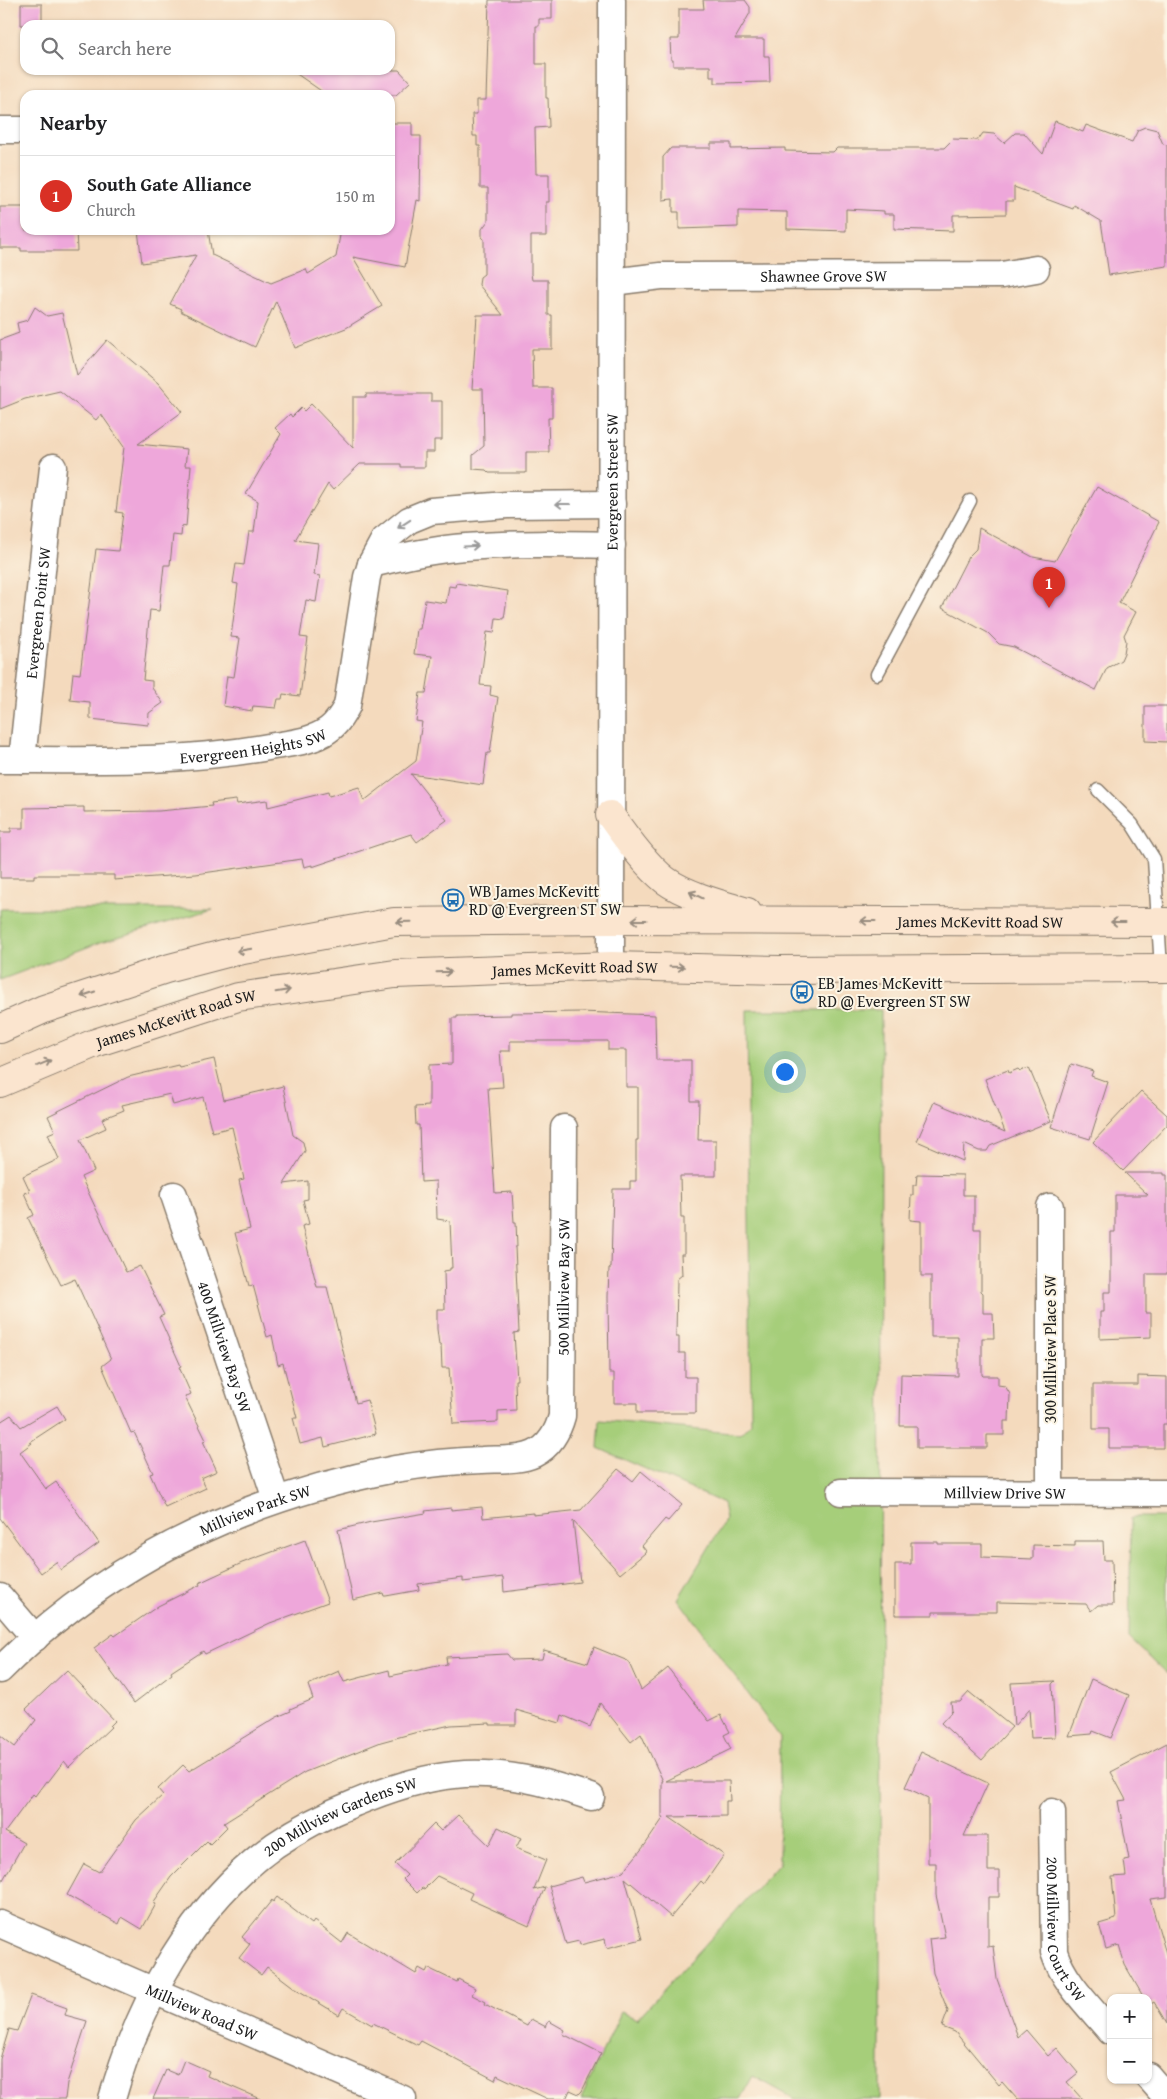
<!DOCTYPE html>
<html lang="en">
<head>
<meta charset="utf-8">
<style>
  :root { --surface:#fff; --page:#f6f6f6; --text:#202124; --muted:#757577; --line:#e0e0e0; --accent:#d93025 }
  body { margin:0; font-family:"Gentium Book Plus",serif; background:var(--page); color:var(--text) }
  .controls { position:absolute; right:15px; bottom:15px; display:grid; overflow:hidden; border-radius:10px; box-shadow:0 1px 4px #0004 }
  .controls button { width:45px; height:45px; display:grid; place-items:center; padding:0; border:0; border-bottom:1px solid var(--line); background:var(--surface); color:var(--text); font:25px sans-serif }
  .you { position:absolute; left:784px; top:1071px; width:18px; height:18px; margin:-12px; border:4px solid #fff; border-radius:50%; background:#1a73e8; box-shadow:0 0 0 8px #1a73e833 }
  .badge { display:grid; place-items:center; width:32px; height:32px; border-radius:50%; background:var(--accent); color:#fff; font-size:16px; font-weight:700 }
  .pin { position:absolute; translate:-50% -41px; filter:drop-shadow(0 1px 2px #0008) }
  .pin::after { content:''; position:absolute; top:26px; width:18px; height:15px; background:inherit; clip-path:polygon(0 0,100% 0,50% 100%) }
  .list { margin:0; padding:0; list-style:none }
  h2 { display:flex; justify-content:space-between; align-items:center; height:65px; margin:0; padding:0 20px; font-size:21px }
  h2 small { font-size:16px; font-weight:400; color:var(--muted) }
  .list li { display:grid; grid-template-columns:32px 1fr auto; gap:15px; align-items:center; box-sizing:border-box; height:80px; padding:0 20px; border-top:1px solid var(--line) }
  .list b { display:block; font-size:19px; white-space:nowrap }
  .list p { margin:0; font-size:16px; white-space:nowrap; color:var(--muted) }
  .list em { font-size:16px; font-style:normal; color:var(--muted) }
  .icon { flex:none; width:28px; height:28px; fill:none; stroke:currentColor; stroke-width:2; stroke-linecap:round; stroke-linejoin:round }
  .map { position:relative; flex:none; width:1167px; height:2099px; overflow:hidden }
  .search { position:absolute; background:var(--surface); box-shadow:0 1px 4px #0004; left:20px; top:20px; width:375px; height:55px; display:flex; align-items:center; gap:12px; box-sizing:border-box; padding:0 18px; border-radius:15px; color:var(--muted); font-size:19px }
  .panel { position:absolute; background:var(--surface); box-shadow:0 1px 4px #0004; left:20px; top:90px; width:375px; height:145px; border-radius:15px }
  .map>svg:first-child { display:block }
  .green { fill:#a6ce7a; stroke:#61754b }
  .building { fill:#eea7da }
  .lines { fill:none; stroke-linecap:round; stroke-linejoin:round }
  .lane-casing { stroke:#887b6c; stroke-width:15 }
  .street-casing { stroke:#887b6c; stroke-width:29 }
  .secondary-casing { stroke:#887b6c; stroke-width:30 }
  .lane { stroke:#fff; stroke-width:12 }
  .street { stroke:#fff; stroke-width:26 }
  .secondary { stroke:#fbe5cf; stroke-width:28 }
  .oneway { stroke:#999 }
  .oneway2 { stroke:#978b7e }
  .labels { text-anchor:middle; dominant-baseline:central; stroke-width:4; stroke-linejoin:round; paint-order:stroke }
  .street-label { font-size:16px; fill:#1c1c1c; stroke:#fcf5e5 }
  .poi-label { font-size:16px; fill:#1c1c1c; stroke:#fcf5e5; text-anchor:start }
</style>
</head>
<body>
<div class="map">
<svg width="1167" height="2099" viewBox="0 0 1167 2099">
  <rect width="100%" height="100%" fill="#fcf5e5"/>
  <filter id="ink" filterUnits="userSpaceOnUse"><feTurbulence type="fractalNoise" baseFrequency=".02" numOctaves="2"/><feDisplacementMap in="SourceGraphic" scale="10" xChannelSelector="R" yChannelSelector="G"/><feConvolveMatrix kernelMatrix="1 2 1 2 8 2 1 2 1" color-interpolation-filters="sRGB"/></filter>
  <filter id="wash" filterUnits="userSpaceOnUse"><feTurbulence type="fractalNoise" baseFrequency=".0096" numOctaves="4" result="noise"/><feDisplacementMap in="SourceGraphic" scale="20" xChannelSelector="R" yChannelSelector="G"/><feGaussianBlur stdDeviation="1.12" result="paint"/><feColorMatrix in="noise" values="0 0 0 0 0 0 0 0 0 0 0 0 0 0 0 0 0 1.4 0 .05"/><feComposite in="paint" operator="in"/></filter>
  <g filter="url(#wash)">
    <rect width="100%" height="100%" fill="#f4dabd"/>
    <path class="green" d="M0,909H213L101,942L0,980Z
      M747,1010H881L880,2099H795L753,2076L740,2099H581L621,2012L637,2019L779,1864L780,1737L678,1599L726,1519L723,1503L598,1448L600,1420L740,1434L751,1423Z
      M1131,1517H1167V1674L1129,1638Z"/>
    <g id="blocks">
      <path class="building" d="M489,0H552V19H539V26H536V64H546V98H548L549,127L535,128L536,174H549V202H546V236H531V274L532,280H548V315H552V349H532L533,388H552V418H548L549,452H526V473H489L486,470L473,469V455L484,446L483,389H472L477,315H503L479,285L480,277L484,274V239L482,237V229L488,221V188H480V146H477V136H473L472,114H477V100H486Z
        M703,0H745L750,7V13L735,39H764V56H769L770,82L715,83V77H710V66H673V60H671L670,39H679V9H704Z
        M21,4H42V25H21Z
        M291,70H399L410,82L396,95H327Z
        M1055,121L1083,132L1086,125L1132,142L1138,130L1145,127L1157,130L1163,144L1167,145V266L1109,275L1101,221L1074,205L1073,209L1014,187V201H1006V214L953,215V231L894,229V214H884V211L846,209V231L787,229V212L738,211V227L679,229V212H673V199L663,200V157L671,148H711V143H731V149L785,148V151L833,152L837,148H944L953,139L978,140L983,133L994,134L1004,143L1015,133H1024L1043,154Z
        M390,123H412V136H421L420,201L417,200L405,267L353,257L382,306L346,328L295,348L276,301L255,347L180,311L181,309L170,304L196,255L142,263L138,230H208L212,255L271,283L306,269L308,274L336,257L341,230H390Z
        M0,207H25V230H76L77,251H21V248H0Z
        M35,307L47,316L62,313L77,375L107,340L158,383L182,412L138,444L187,449L185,466H191L186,527L182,526L181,536L173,535L170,565H164L159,611L150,610L143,680L152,681V688L163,703L149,713L148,725L90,719V702L70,700L73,673L80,674L96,549L118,551L123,513L116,512L124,447L101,414L96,420L60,391L25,399L0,409V340L19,333L17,323L28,320Z
        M366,394H431V401H442V440H434V452H425V467H401V464H360L333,490L328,484L295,540L318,543L314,575L320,576L316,602L306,600L300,637L308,638L300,696L283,694L282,699H278L276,708L253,706L252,711L223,706L227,676L234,677L240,638L231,637L238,584L233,583L236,564L244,565L249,532H254L258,501L246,494L281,434L275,428L290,414L292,417L301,408L304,411L311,404L353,448V397H366Z
        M1097,487L1159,522L1119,603L1136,612L1124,635L1126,641L1124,653L1121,660L1107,668L1096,690L1014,647L999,644L988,633L942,608L968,557L976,549L979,528L1033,557L1055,561Z
        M456,583L508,591L504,619L496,618L494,633L487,632L480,685L491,686L490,695L498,697L490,753H487L483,785L411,774L447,820L417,842L411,834L312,867V865L304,867L302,859L196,874L114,880V875H34V878H0V832H11V828H24V808L84,807V812L159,811L212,806L211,803L236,800L237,804L267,800L268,807L328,792L329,796L359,787L364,801L416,761L422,722L416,721L420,693H426L432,656L414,654L417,629H420L425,600L446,603L449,586L455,587Z
        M1145,706H1167V742L1145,741Z
        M581,1012L655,1015L656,1060H691V1101H699L698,1140H716V1176H680L681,1218H684V1254H681L682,1275L677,1279L676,1337H679V1353H685V1377H696V1413H637V1403H614V1373H609L608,1297L609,1268H611L613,1189H630V1181H636V1140H638V1087H626V1050H608V1041H510V1051H500L503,1087L488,1088L495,1193L512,1192L514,1222H516L517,1247H515L519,1332L514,1333L517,1380H515L516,1410L498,1411V1422L453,1424L449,1368H442L441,1345H439L437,1329V1309H445L444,1271L450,1270V1268H452L450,1221L437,1219L436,1181L421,1182L419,1125H416L415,1107L429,1106V1065L452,1064V1018H457V1016L511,1015V1013Z
        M214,1059L224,1100L283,1086L293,1135L303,1142L305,1151L284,1184L308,1181V1199L303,1200L309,1224L302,1226L317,1287H327L356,1403L367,1400L376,1434L325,1447L323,1438L300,1444L293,1418H297L283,1363L278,1365L272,1335L267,1337L253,1285L249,1286L235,1233L250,1229L239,1180L244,1179L232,1127L212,1132L203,1097L173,1105L170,1094L122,1105L124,1110L102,1119L106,1128L80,1140L94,1171L81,1177L126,1272L140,1266L164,1315L159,1317L181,1366L179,1367L191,1394L185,1397L206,1440L203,1441L217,1471L201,1478L206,1488L165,1507L150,1474L153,1473L134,1432L131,1433L102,1366L111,1359L75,1279L61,1285L28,1218L34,1215L24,1193L30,1191L23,1176L59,1159L48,1134L55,1131L48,1116L128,1077L178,1065L179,1067Z
        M1071,1064L1093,1071L1091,1076L1108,1082L1090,1139L1051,1127Z
        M1029,1068L1051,1121L990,1146L987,1151H979L964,1144L963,1161L917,1141L934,1102L1005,1132L985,1079L1008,1070L1009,1073L1018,1069L1020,1071Z
        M1141,1091L1167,1115V1125L1123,1171L1093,1142Z
        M1125,1173H1164V1175H1167V1274H1146V1313H1151V1337L1100,1339V1312H1104V1292H1111V1232H1115V1195H1148Z
        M917,1174L963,1175V1195H974V1229H981V1291L983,1293V1313H993L994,1338H982V1375L983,1376H998V1385L1005,1386L1010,1394L1009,1421H1004V1435H987V1448H917V1426H900L901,1374L958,1376V1337H931V1276H921V1221L910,1220L911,1195H913V1185H916Z
        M1138,1376L1167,1377V1424H1163V1448H1109V1429H1093V1385H1138Z
        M57,1406L65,1419L30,1442L32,1443L20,1452L46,1489L56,1482L99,1543L61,1570L56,1562L41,1573L0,1518V1422L11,1415L21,1427Z
        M618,1469L633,1481L641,1471L682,1505L668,1521L665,1519L642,1546L646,1551L645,1553L620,1574L573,1521L580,1582L504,1592L503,1577L463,1582V1578L418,1584L419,1590L386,1596H384L383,1593L353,1600L338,1530L371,1522L426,1513L425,1511L451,1508V1510L482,1507L483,1518L533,1513V1515L581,1510Z
        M305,1540L328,1602L270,1623L205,1654L203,1651L171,1672L172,1674L134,1703L94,1648L113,1634L115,1636L158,1606L200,1585L199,1583L242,1563Z
        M1075,1541H1103L1104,1560H1112L1113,1605H1098L1091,1611L1086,1604L997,1602V1612H933V1615H895V1564H911V1542H938V1544H982V1557L1033,1559V1545L1075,1546Z
        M594,1647L628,1661L641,1690L668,1668L709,1721L721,1715L730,1732L724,1735L731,1749L666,1781H729L730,1801H726V1816L669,1817L724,1855L704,1884L701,1881L671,1917L625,1878L642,1939L607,1948L605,1939L580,1945L579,1941L566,1944L549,1886L582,1877L584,1882L623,1872L645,1845L664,1817H662V1781H663L641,1734L631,1742L600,1703L590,1727L562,1715L560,1723L516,1710V1725H490V1723L451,1725L414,1733L381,1742L305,1772L224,1823L227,1827L210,1844L207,1841L171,1877L153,1903L156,1904L142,1929L122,1917L119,1924L67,1895L84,1864L99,1872L136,1820L163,1795L158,1789L183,1765L189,1771L277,1717L291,1711L290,1709L313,1699L308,1685L339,1671L344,1682L389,1670L390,1676L447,1664L446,1657L507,1654L512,1660L542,1659L544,1650L588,1663Z
        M67,1670L115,1721L110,1726L111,1727L69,1767L64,1761L48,1782L46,1781L35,1796L33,1794L5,1832L24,1843L0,1885V1735L15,1747L36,1720L26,1709Z
        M1091,1679L1129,1695L1111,1738L1093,1731L1092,1734L1069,1736Z
        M1055,1681L1052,1684L1055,1737L1031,1738L1029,1709L1014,1726L1011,1683Z
        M969,1692L1012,1727L982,1760L941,1723L952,1711L951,1702H960Z
        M1167,1743V1897L1150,1899L1167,1957V2024L1154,2002L1149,2005L1148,1998H1144L1125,1965L1119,1945L1106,1949L1099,1924L1116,1919L1112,1877L1126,1876L1124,1860L1129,1859L1118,1801L1126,1800L1111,1772Z
        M921,1752L988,1783L964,1836H988V1871H999V1897H988V1947L993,1946L997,1979L1018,2037L1026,2030L1048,2056L1057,2048L1078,2073L1067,2082L1082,2099H1017L1002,2082L999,2085L955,2032L942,2027L948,2011L933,1973L929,1939L945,1937L936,1895V1863H928V1798L905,1787Z
        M458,1815L489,1845L498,1827L521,1838L516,1848L546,1860L534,1890L545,1887L529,1926L469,1899L472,1893L437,1876L424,1889L422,1888L417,1893L403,1879L407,1875L395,1864L434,1824L441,1831Z
        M277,1897L312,1924L314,1921L342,1943L348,1933L416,1974L419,1968L426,1972L428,1968L457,1982L458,1979L475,1988L472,1995L486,2002L485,2004L527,2026L531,2019L546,2027L549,2021L565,2030L563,2034L601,2053L582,2091L579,2094L570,2090L566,2099H548L497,2075L495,2080L421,2041L418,2045L373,2023L372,2025L343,2008L339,2015L296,1989L267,1967L261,1975L239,1958L250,1944L242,1937L272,1900L273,1902Z
        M31,1995L67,2008L65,2015L87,2021L67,2083L65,2099H0V2059L9,2029L17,2031Z
        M184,2060L209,2071L207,2076L260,2099H153L166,2070L178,2075Z"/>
    </g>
  </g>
  <g filter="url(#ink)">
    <use href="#blocks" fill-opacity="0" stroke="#887b6c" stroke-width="1"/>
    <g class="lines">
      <g class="lane-casing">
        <path id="lane" d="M877,674L970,501
          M1098,790L1132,824L1154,859L1161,968"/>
      </g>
      <g class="street-casing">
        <g id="street">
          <path d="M0,130H25"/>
          <path id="s1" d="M612,282L661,276L1002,275L1036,269"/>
          <path d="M371,564C402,557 434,549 466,547C514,543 563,544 612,545"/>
          <path id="s2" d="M0,760C91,760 184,763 274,746C293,743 313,741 328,730C337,724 342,715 347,706L367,577L371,564L384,540L409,520L431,511L507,505L612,504"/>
          <path id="s3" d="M22,760L53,467"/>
          <path id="s4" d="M611,966L612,0"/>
          <path id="s5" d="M174,1195L276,1499"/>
          <path d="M1050,1207V1492"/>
          <path id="s6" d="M841,1492L1167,1493"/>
          <path d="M0,1597L35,1638"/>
          <path id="s7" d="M0,1670C110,1560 244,1498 395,1469C424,1464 453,1461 482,1460C498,1459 519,1461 534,1454C549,1447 558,1431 562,1416L564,1128"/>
          <path id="s8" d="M1052,1812L1054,1952C1064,1983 1090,2007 1111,2032"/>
          <path id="s9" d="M0,1924L403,2099"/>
          <path d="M1148,2076L1167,2098"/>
          <path id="s10" d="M112,2099C139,2003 192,1904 275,1845C300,1828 327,1814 355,1803C386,1790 421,1778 454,1775C501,1770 547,1782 591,1797"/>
        </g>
      </g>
      <g class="secondary-casing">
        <g id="secondary">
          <path d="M610,815C624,835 646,865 665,880C685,895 723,905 747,912"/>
          <path id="s11" d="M0,1029L44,1009L166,969L227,953L394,922L610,920L1167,922"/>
          <path id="s12" d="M0,1083L95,1043L238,997L395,974L611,966L779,970L1167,968"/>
        </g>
      </g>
      <use href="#lane" class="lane"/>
      <use href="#street" class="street"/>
      <use href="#secondary" class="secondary"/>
    </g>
    <defs><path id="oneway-shaft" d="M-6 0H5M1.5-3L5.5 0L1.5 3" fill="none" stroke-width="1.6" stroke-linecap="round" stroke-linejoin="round" transform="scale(1.25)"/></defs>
    <g class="oneway">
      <use href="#oneway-shaft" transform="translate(563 504) rotate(180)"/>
      <use href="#oneway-shaft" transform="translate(404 524) rotate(147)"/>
      <use href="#oneway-shaft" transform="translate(471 546) rotate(-3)"/>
    </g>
    <g class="oneway2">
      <use href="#oneway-shaft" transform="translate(696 895) rotate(-154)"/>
      <use href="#oneway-shaft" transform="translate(639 920) rotate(180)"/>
      <use href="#oneway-shaft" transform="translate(868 921) rotate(-180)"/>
      <use href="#oneway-shaft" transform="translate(404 922) rotate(179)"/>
      <use href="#oneway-shaft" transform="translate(1118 922) rotate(-180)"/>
      <use href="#oneway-shaft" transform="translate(244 950) rotate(170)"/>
      <use href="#oneway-shaft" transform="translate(677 967) rotate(1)"/>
      <use href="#oneway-shaft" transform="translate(444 972) rotate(-2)"/>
      <use href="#oneway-shaft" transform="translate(283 991) rotate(-9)"/>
      <use href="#oneway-shaft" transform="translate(88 994) rotate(161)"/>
      <use href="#oneway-shaft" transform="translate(44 1063) rotate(-22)"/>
    </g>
  </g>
  <defs>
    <g id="bus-ring" transform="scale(1.125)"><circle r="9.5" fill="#fcf5e5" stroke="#1f6fb2" stroke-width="1.5"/><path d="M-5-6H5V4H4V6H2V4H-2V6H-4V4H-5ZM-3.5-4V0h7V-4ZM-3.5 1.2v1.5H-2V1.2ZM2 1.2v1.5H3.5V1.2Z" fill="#1f6fb2"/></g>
  </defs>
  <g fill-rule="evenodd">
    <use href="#bus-ring" x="453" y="900"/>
    <use href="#bus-ring" x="802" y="992"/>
  </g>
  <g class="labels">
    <g class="street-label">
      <text stroke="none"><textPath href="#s1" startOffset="212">Shawnee Grove SW</textPath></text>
      <text stroke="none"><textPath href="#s4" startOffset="484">Evergreen Street SW</textPath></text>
      <text stroke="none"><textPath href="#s3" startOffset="148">Evergreen Point SW</textPath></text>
      <text stroke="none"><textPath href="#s2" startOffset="254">Evergreen Heights SW</textPath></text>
      <text stroke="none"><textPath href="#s11" startOffset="996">James McKevitt Road SW</textPath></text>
      <text stroke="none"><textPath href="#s12" startOffset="592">James McKevitt Road SW</textPath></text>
      <text stroke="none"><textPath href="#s12" startOffset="188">James McKevitt Road SW</textPath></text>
      <text stroke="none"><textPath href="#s7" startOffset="768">500 Millview Bay SW</textPath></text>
      <text stroke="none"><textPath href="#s5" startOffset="160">400 Millview Bay SW</textPath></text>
      <text transform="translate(1050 1349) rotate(-90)">300 Millview Place SW</text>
      <text stroke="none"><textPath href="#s6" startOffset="164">Millview Drive SW</textPath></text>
      <text stroke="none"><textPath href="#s7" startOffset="304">Millview Park SW</textPath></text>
      <text stroke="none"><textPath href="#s10" startOffset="379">200 Millview Gardens SW</textPath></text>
      <text stroke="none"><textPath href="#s8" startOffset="120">200 Millview Court SW</textPath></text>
      <text stroke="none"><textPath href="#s9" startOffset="220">Millview Road SW</textPath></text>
    </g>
    <g class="poi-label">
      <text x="469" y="891">WB James McKevitt<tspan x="469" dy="18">RD @ Evergreen ST SW</tspan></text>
      <text x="818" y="983">EB James McKevitt<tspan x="818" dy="18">RD @ Evergreen ST SW</tspan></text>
    </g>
  </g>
</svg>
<div class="controls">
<button>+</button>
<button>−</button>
</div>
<div class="you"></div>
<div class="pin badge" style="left:1049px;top:608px">1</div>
<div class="search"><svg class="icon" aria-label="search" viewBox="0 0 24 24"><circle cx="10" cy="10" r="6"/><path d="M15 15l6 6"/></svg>Search here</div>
<section class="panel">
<h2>Nearby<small></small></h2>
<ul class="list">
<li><span class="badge">1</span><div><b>South Gate Alliance</b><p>Church</p></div><em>150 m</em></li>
</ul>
</section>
</div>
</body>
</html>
